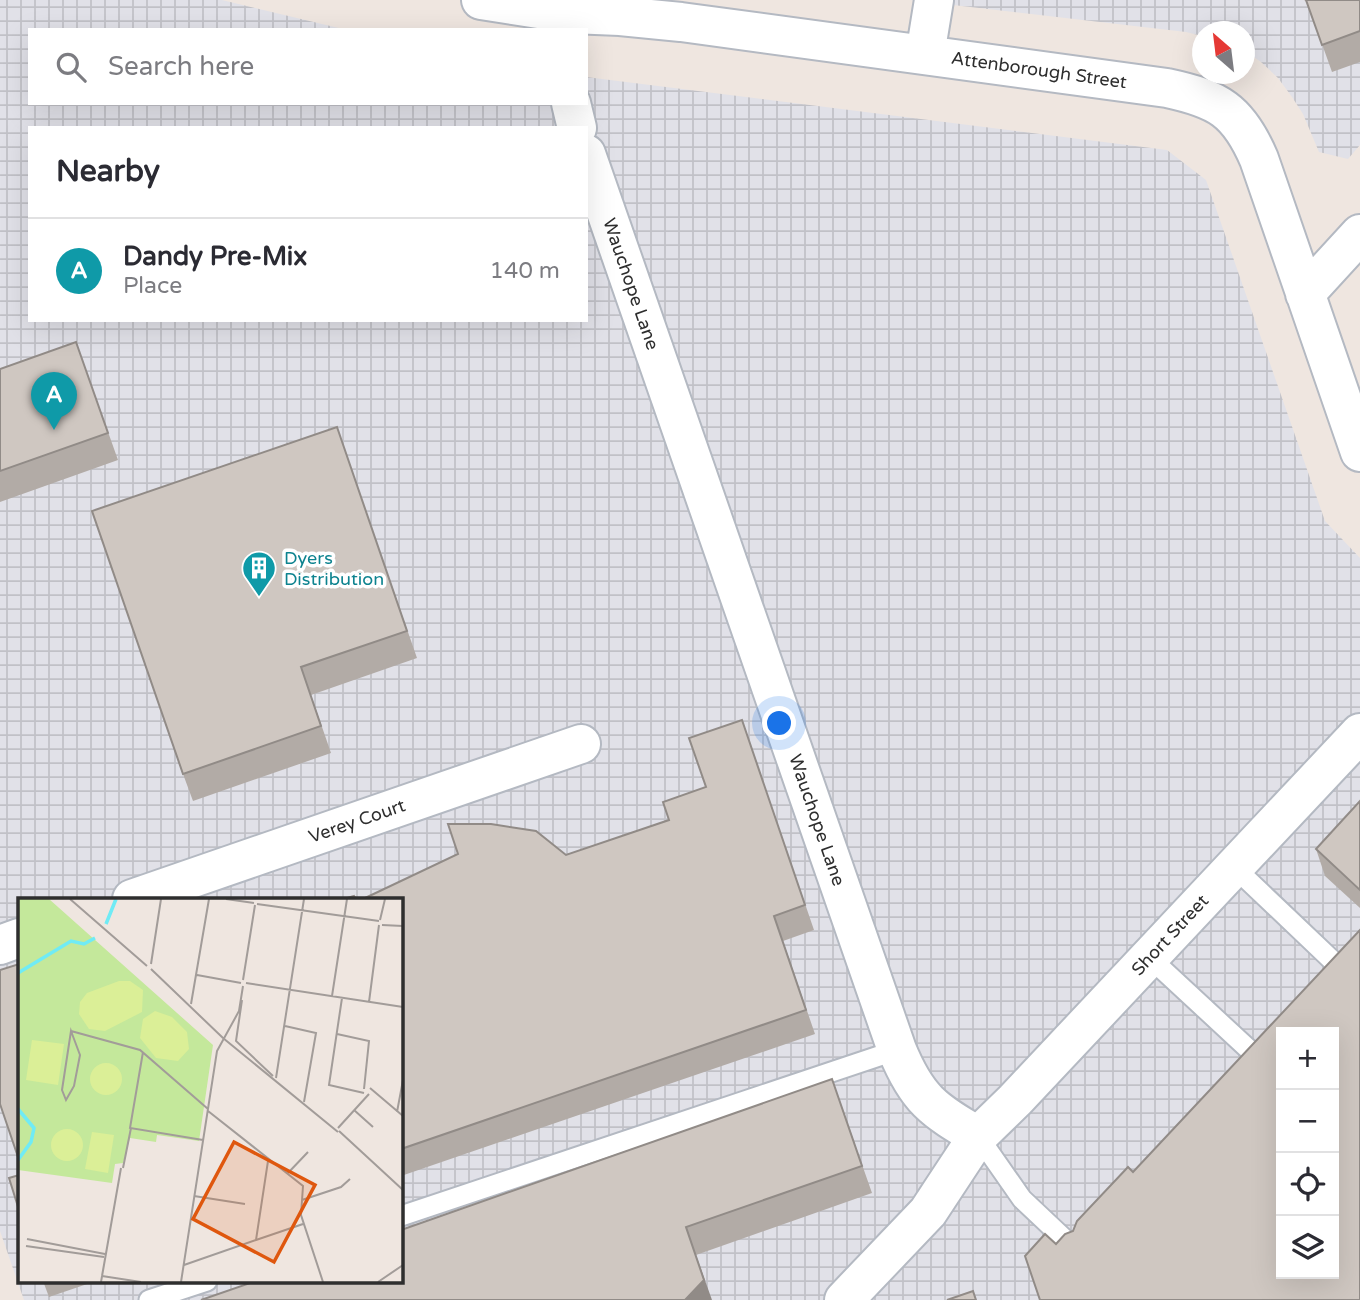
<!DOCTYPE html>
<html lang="en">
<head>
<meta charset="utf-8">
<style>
  :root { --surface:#fff; --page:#f2f2f3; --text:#2b2b33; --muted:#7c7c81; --line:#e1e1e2; --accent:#111827 }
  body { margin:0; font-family:"Varela Round",sans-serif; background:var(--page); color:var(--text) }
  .controls { position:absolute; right:21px; bottom:21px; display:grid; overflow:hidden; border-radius:0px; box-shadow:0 7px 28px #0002 }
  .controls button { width:63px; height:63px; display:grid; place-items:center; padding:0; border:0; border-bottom:2px solid var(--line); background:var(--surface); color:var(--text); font:35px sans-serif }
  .compass { position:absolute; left:1192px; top:21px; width:63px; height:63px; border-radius:50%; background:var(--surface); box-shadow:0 7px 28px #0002; rotate:332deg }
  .you { position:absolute; left:780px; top:724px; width:24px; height:24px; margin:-18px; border:5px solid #fff; border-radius:50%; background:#1a73e8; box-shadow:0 0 0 10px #1a73e833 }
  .badge { display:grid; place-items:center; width:46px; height:46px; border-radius:50%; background:var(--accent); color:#fff; font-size:23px; font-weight:700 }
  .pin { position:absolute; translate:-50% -58px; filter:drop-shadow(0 2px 4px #0008) }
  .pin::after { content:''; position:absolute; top:37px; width:24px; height:21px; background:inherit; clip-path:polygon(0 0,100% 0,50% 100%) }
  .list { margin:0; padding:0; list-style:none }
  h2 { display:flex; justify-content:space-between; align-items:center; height:91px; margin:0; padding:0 28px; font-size:30px }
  h2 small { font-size:23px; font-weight:400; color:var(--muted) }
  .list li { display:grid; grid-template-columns:46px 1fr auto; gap:21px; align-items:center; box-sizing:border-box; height:105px; padding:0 28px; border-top:2px solid var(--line) }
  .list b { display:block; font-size:26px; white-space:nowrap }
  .list p { margin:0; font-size:23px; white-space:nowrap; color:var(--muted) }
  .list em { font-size:23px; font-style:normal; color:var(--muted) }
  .icon { flex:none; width:38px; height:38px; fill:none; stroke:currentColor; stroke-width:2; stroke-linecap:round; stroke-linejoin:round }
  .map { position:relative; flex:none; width:1360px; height:1300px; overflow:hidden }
  .search { position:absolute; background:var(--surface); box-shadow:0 7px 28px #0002; left:28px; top:28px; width:560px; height:77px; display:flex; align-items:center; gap:18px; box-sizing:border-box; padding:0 24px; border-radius:0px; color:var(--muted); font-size:26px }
  .panel { position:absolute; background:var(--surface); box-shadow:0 7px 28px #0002; left:28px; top:126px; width:560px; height:196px; border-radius:0px }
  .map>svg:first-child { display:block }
  .industrial { fill:url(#industrial-grid); fill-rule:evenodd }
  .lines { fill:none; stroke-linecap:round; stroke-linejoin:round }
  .service-casing { stroke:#b4b9c2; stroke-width:23 }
  .minor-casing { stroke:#b4b9c2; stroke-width:42 }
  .service { stroke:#fff; stroke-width:19 }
  .minor { stroke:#fff; stroke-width:38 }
  .wall { fill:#b2aba6 }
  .shaded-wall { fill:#918b87 }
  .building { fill:#cfc7c1; stroke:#918b87; stroke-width:2; fill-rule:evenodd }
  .labels { text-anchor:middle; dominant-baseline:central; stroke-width:7; stroke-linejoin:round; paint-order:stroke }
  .street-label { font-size:18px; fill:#2e2e2e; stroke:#fff }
  .culture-label { font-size:18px; fill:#0d838f; stroke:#fff; text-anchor:start }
  .inset-river { fill:none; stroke:#70ebf5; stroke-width:3.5 }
  .inset-road { fill:none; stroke:#a29c99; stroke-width:2 }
  .view { fill:#df570e; fill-opacity:0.15; stroke:#df570e; stroke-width:3.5 }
  .inset-edge { fill:none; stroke:#2e2e2e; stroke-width:3.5 }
</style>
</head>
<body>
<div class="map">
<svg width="1360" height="1300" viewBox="0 0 1360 1300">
  <defs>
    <pattern id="industrial-grid" width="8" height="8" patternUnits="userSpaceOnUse" patternTransform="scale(1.75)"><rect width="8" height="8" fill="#e1e1e8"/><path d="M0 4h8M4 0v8" fill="none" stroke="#c1c1c7"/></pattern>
  </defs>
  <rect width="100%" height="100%" fill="#efe6e0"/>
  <path class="industrial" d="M0,0H222L347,30H30V103H586V77L1167,150L1206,180L1325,521L1360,558V1300H24L0,1231ZM30,128H586V320H30ZM19,899H401V1281H19ZM1281,1032H1334V1274H1281Z
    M910,0H1360V145L1348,159L1319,152L1303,114L1292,97L1278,78L1261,62L1245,51L1244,32H1202V36L1186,32Z"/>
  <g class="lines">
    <g class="service-casing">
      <path id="service" d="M1234,867L1336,964
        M1149,957L1257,1057
        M978,1136L1022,1199L1075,1249
        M401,1216L897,1050
        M149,1300L207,1281"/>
    </g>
    <g class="minor-casing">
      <path id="minor" d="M481,0L571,14L620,16L681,22L1167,88C1218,99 1238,110 1259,159L1360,452
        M925,55L934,0
        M571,103L577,128
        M586,154L897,1050C917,1099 933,1110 978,1136L928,1212L844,1300
        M1305,294L1360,234
        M132,899L581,744
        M0,945L19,938
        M978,1136L1015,1100L1360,733"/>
    </g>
    <use href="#service" class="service"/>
    <use href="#minor" class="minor"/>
  </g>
  <path class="wall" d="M1304,0H1360V62L1332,72L1307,2Z
    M76,342L118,460L0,502V369Z
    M346,454L417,658L311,695L331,753L193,801L183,774Z
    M742,720L814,930L783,941L815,1034L401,1176V899L566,855L669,820L706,787Z
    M1360,801V908L1325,876L1316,849Z
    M832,1079L872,1193L696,1255L201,1300Z
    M43,1281H96L49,1297Z"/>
  <path class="shaded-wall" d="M686,1227L712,1300H685Z"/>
  <path class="building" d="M1306,0H1360V31L1322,45Z
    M76,342L108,433L0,471V369Z
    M337,427L407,631L301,667L321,726L183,774L92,511Z
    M742,720L805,905L774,916L806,1010L401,1149V899H363L458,854L448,824H491L536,831L566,855L669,820L663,802L706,787L689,738Z
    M1360,801V890L1316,849Z
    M354,896L356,899H344Z
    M1360,930V1300H1040L1025,1256L1045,1234L1056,1244L1065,1234L1073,1231L1077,1221L1128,1167L1133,1172ZM1281,1032H1334V1274H1281Z
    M19,964V1160L0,1104V970Z
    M832,1079L862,1166L686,1227L704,1280L685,1300H201L256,1281H401V1230Z
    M19,1175V1210L9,1178Z
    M973,1291L976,1300H947Z"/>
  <defs>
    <g id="building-pin" transform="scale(1.75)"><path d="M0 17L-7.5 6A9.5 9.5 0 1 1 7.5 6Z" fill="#0f9aa8" stroke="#fff"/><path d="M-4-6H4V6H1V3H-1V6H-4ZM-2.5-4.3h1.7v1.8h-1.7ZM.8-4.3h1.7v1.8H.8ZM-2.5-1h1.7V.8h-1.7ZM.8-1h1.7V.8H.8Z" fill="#fff"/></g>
  </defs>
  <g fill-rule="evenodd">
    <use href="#building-pin" x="259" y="568"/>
  </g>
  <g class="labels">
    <g class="street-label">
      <text transform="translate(1039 70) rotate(8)">Attenborough Street</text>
      <text transform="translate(631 284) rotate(71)">Wauchope Lane</text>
      <text transform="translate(817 820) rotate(71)">Wauchope Lane</text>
      <text transform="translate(357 821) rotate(-19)">Verey Court</text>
      <text transform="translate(1170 935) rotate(-47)">Short Street</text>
    </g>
    <g class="culture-label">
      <text x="284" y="558">Dyers<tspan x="284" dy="21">Distribution</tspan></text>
    </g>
  </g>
  <g transform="translate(18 898)">
    <rect width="385" height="385" fill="#efe6e0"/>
    <path d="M0,1H31L195,147L181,243L139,237L138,244L112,240L105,265L97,266L94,285L0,272Z" fill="#c4e89b"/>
    <path d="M101,83H112L125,92L124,114L87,133L71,131L61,116L62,104L69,95ZM137,113L154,119L169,134L171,151L160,163L138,160L122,140L125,121ZM14,142L46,146L40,187L8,182ZM72 181a16 16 0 1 1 32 0a16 16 0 1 1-32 0ZM33 247a16 16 0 1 1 32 0a16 16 0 1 1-32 0ZM74,234L96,237L90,275L67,271Z" fill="#dbef97"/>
    <path class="inset-river" d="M88,26L98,1M0,75L53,43L66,46L77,40M0,211L16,230L13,244L0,262"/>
    <path class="inset-road" d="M52,1L129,68M208,1L236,5M239,6L361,23M362,22L367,1M364,27L385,28M133,66L143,1M133,71L205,140L320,234M179,77L223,85M225,82L237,7M228,85L385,109M314,98L329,1M324,100L311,187L346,195M224,102L218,143L255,178M351,104L361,27M173,106L191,1M267,128L298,135L286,204M53,133L122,152L190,211M53,133L62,157L56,188L48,202L44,192ZM319,136L351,143L346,191M125,154L112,230L185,242M258,180L286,1M352,190L385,218M336,212L355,229M190,213L285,288L283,317L305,384M379,214L385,182M320,230L351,196M321,233L385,292M105,270L113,230M269,276L290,254M176,298L227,306M284,302L323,289L332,281M9,341L87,356M238,342L285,326M8,348L86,359M166,367L238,342L250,263M84,378L103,270M84,378L123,384M83,384L103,270M163,384L199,153L221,113L225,88M360,384L385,367"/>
    <path class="view" d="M216,244L297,287L256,364L175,321Z"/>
    <rect width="385" height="385" class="inset-edge"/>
  </g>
</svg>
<div class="controls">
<button>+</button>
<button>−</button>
<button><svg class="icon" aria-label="locate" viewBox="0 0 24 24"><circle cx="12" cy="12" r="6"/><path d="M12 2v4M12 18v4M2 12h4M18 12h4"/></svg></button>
<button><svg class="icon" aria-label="layers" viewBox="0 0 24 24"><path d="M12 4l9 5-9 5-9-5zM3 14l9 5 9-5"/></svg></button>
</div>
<svg class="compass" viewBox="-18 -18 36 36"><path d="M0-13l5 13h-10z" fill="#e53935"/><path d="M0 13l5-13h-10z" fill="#7c7c81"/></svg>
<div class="you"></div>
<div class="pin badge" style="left:54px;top:430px;background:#0f9aa8">A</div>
<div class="search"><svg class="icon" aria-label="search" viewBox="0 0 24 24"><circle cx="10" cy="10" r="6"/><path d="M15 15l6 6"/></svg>Search here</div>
<section class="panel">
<h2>Nearby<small></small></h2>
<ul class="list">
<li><span class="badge" style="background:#0f9aa8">A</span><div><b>Dandy Pre-Mix</b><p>Place</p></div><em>140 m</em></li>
</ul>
</section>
</div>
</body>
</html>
